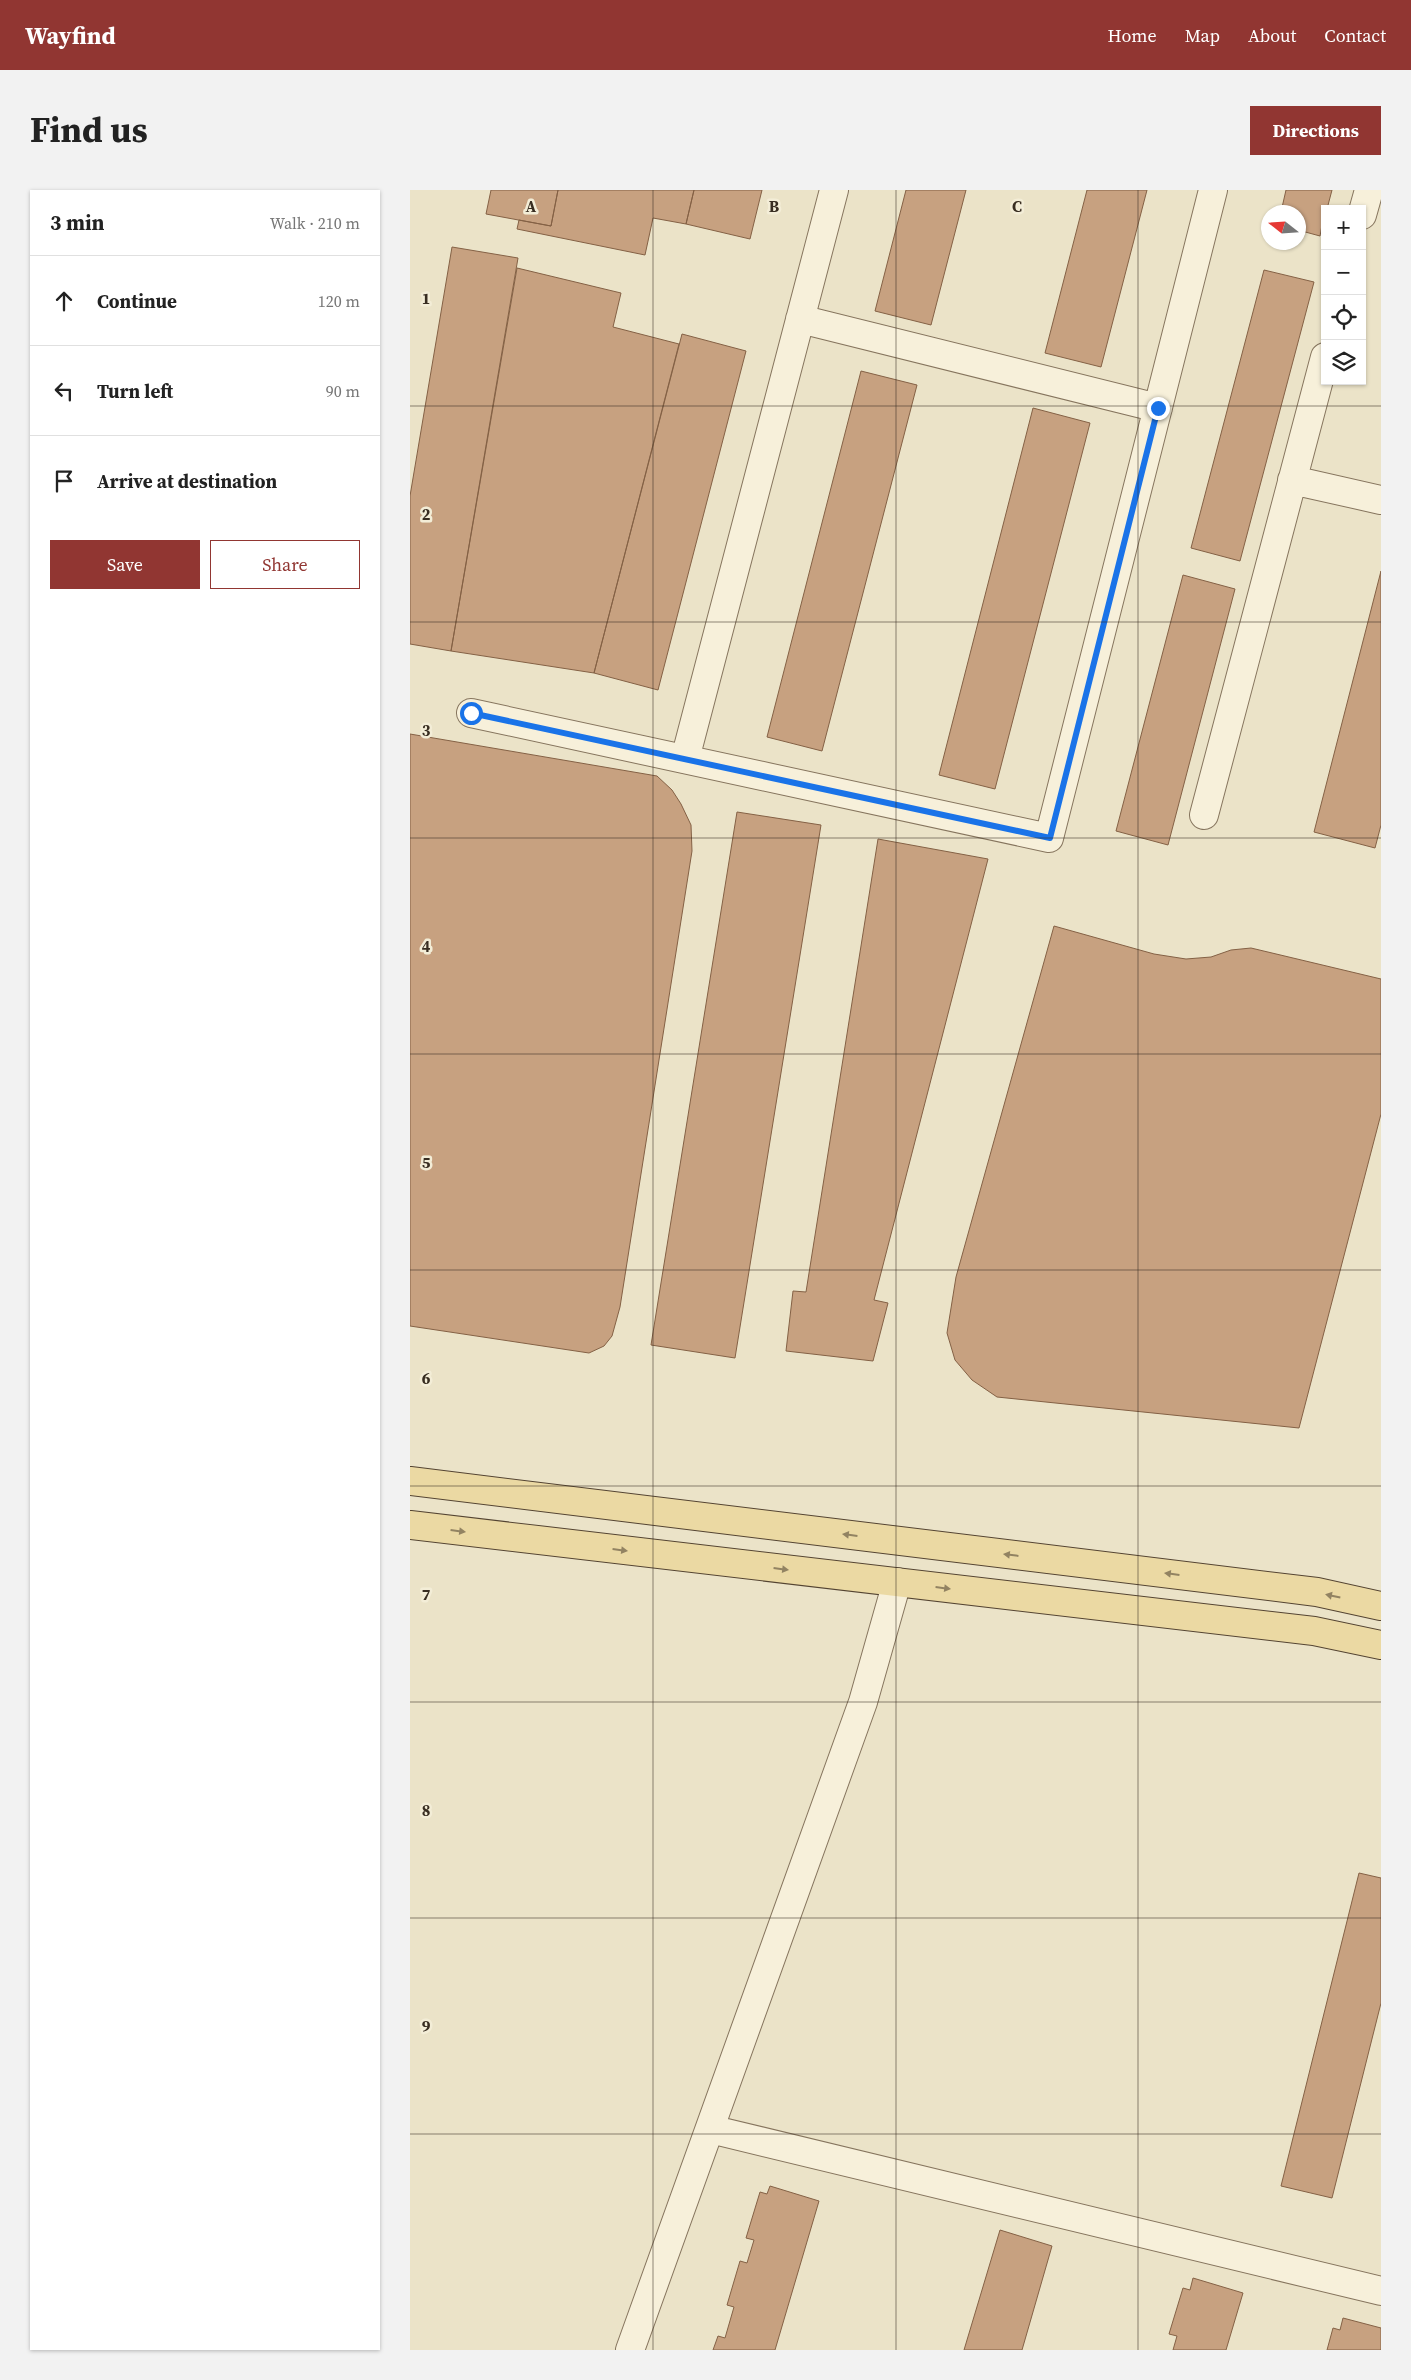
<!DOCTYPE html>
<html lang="en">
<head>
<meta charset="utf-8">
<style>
  :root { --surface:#fff; --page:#f2f2f2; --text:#222; --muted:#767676; --line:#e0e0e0; --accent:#913632 }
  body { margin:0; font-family:"Source Serif 4",serif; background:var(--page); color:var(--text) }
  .controls { position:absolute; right:15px; top:15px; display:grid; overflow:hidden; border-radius:0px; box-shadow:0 1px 4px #0004 }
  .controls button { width:45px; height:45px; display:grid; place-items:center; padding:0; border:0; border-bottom:1px solid var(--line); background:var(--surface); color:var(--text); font:25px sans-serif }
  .compass { position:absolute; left:851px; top:15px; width:45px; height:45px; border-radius:50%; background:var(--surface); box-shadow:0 1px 4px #0004; rotate:287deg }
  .stop { position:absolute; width:15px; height:15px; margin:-11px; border:4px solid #1a73e8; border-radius:50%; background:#fff }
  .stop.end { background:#1a73e8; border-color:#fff; box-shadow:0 1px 5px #0008 }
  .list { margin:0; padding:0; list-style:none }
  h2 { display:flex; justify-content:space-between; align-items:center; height:65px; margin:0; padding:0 20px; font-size:21px }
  h2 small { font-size:16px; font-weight:400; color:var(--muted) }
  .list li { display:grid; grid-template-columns:32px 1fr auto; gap:15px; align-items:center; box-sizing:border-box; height:90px; padding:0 20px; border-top:1px solid var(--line) }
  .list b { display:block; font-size:19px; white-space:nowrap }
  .list em { font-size:16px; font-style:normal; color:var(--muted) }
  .actions { display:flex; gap:10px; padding:15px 20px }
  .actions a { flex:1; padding:11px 0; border:1px solid var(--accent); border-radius:0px; text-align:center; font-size:18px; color:var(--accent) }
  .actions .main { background:var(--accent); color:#fff }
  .icon { flex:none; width:28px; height:28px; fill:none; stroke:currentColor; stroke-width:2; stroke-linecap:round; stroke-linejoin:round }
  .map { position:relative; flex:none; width:971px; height:2160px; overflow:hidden; border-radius:0px }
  header { display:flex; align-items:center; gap:30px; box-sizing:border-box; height:70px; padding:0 25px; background:var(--accent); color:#fff }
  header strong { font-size:24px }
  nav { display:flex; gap:28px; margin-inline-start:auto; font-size:18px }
  .intro { display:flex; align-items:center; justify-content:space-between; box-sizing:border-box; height:120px; padding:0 30px }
  h1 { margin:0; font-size:35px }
  .button { padding:12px 22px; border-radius:0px; background:var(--accent); color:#fff; font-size:18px; font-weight:700 }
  main { display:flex; gap:30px; padding:0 30px }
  aside { flex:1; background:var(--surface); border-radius:0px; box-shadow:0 1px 4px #0004 }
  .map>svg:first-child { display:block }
  .building { fill:#c7a180; stroke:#846145 }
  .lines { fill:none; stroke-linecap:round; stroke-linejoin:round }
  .minor-casing { stroke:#86755e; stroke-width:30 }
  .major-casing { stroke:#544432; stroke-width:30 }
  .minor { stroke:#f7f0da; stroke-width:28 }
  .major { stroke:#ebd9a3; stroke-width:28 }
  .oneway { fill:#928362 }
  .route { stroke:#1a73e8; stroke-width:6 }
  .grid { fill:none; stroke:#382d21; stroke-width:1; stroke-opacity:0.55 }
  .grid-label { font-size:16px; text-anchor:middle; font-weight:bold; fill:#382d21; stroke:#f3edd7; stroke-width:5; stroke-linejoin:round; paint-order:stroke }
</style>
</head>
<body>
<header>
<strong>Wayfind</strong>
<nav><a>Home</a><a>Map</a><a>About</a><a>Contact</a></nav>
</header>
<div class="intro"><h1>Find us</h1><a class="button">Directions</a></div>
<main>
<aside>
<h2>3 min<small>Walk · 210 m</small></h2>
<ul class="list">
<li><svg class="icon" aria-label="ahead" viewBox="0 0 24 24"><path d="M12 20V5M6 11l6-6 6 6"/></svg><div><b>Continue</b></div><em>120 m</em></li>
<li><svg class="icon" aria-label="left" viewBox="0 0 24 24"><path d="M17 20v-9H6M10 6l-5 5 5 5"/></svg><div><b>Turn left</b></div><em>90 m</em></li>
<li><svg class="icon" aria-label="arrive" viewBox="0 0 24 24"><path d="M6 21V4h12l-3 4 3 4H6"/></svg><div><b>Arrive at destination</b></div></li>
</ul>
<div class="actions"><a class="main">Save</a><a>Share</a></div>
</aside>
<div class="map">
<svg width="971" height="2160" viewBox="0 0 971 2160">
  <rect width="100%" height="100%" fill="#ebe3c8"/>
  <path class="building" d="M81,0H148L141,36L76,24Z
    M148,0H284L276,34L243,28L235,65L107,39L109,30L141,36Z
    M284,0H352L340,49L276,34Z
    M496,0H556L521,135L465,121Z
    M677,0H737L691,177L635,163Z
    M876,0H922L917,19H915L910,46L888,40V22H871Z
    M42,57L108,68L41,461L0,454V306Z
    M107,78L211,103L203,137L269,154L184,483L41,461Z
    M854,80L904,92L830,371L781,358Z
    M272,144L336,161L248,500L184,483Z
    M451,181L507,195L412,561L357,547Z
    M623,218L680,233L585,599L529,585Z
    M971,381V635L965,658L904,642Z
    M773,385L825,399L758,655L706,641Z
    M0,544L247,586L262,600L271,614L281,635L282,661L210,1117L202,1146L194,1156L179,1163L0,1136Z
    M327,622L411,635L325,1168L241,1155Z
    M468,649L578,669L464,1110L478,1113L463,1171L376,1161L383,1101L396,1102Z
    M644,736L744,764L776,769L801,767L821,760L841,758L971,789V924L889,1238L587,1207L562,1190L545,1170L537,1143L546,1087Z
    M949,1683L971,1688V1813L922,2008L871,1996Z
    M360,1996L409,2011L365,2160H303L308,2146L315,2148L324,2117L317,2115L330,2071L337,2073L344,2050L336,2048L350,2002L357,2004Z
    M590,2040L642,2056L612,2160H554Z
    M783,2088L833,2103L816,2160H763L767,2146L759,2144L773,2098L780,2100Z
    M933,2128L971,2138V2160H917L923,2138L930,2140Z"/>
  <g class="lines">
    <g class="minor-casing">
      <path id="minor" d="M952,25L959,0
        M390,129L748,218
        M882,290L971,310
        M61,523L639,648L803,0
        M275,569L424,0
        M794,625L915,167
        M300,1939L971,2101
        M220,2160L453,1512L487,1392"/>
    </g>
    <g class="major-casing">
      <path id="major" d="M0,1291L907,1402L971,1416
        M0,1335L904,1441L971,1455"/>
    </g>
    <use href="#minor" class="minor"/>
    <use href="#major" class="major"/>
  </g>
  <defs><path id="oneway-solid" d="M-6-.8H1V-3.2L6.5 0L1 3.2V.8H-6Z" transform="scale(1.25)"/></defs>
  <g class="oneway">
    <use href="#oneway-solid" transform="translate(48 1341) rotate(7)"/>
    <use href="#oneway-solid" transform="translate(440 1345) rotate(-173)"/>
    <use href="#oneway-solid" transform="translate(210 1360) rotate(7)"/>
    <use href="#oneway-solid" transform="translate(601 1365) rotate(-173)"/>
    <use href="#oneway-solid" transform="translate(371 1379) rotate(7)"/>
    <use href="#oneway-solid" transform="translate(762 1384) rotate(-173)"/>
    <use href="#oneway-solid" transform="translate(533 1398) rotate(7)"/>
    <use href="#oneway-solid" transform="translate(923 1406) rotate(-168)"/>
  </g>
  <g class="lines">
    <path class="route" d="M61,523L640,648L748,218"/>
  </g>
  <path class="grid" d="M243,0V2160M486,0V2160M728,0V2160M0,216H971M0,432H971M0,648H971M0,864H971M0,1080H971M0,1296H971M0,1512H971M0,1728H971M0,1944H971"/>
  <g class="grid-label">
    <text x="121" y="22">A</text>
    <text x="364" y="22">B</text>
    <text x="607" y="22">C</text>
    <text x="16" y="114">1</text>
    <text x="16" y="330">2</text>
    <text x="16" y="546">3</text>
    <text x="16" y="762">4</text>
    <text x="16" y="978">5</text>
    <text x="16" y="1194">6</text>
    <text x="16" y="1410">7</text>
    <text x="16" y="1626">8</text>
    <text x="16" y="1842">9</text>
  </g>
</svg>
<div class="controls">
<button>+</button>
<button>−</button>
<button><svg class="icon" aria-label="locate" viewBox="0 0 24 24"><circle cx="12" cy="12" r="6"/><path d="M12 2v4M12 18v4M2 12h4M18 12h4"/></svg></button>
<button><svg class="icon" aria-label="layers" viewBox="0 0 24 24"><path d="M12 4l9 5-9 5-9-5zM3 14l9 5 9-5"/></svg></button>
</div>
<svg class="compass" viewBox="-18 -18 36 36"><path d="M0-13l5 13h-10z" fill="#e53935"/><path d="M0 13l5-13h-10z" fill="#767676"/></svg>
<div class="stop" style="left:61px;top:523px"></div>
<div class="stop end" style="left:748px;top:218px"></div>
</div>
</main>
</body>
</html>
